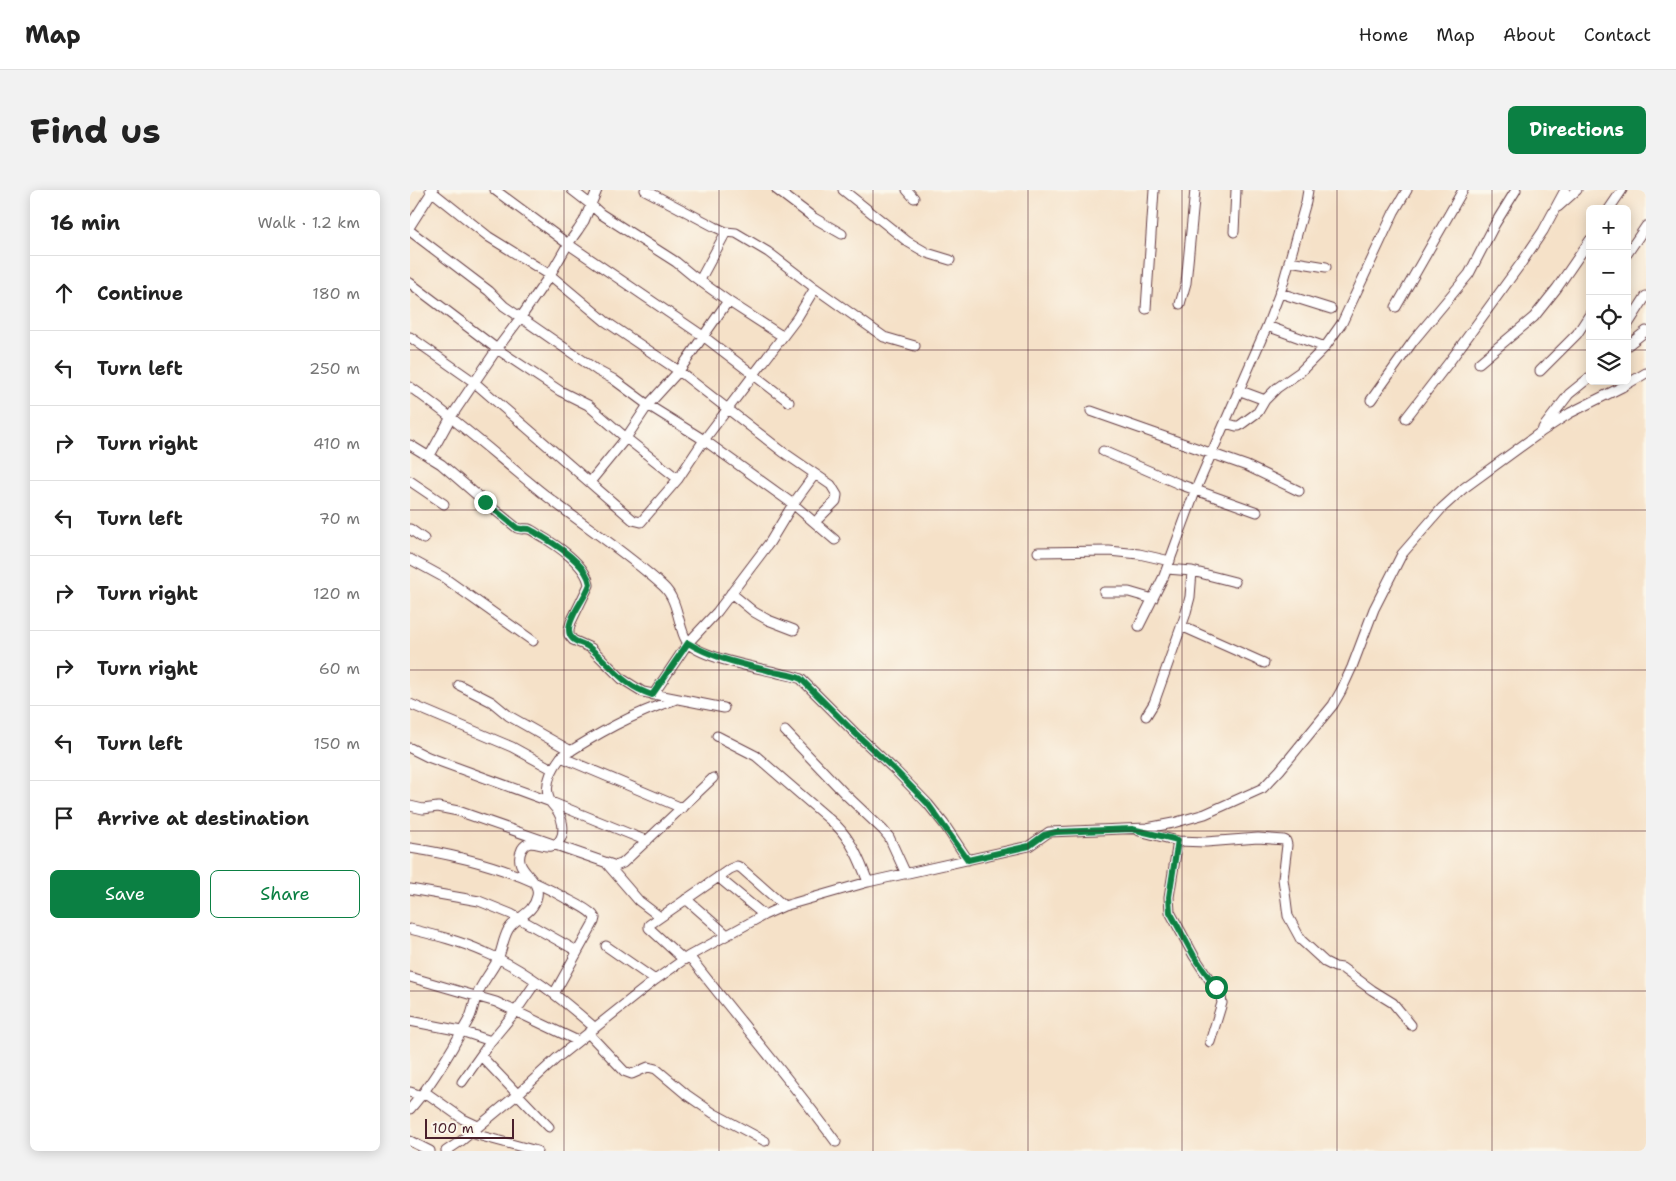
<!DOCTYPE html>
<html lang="en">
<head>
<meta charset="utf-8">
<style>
  :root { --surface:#fff; --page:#f2f2f2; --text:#222; --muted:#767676; --line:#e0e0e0; --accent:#0b8043 }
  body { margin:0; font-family:"Shantell Sans",sans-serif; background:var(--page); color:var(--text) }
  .controls { position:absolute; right:15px; top:15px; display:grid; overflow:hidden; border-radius:8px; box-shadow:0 2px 12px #0003 }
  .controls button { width:45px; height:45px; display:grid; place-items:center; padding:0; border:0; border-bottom:1px solid var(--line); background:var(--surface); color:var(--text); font:25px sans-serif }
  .scale { position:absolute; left:15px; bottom:12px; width:89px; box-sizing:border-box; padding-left:5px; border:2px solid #4a1f2b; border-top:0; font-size:14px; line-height:18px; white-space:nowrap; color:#4a1f2b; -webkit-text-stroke:4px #fbf7ec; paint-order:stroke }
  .stop { position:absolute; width:15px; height:15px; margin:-11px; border:4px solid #0b8043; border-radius:50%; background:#fff }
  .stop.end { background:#0b8043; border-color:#fff; box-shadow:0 1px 5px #0008 }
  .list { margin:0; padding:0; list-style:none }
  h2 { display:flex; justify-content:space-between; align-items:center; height:65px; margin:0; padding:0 20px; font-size:21px }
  h2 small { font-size:16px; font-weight:400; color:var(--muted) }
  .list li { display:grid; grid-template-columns:32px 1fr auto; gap:15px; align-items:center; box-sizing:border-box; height:75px; padding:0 20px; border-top:1px solid var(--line) }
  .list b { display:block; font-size:19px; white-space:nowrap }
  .list em { font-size:16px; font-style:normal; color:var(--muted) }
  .actions { display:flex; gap:10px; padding:15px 20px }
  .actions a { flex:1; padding:11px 0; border:1px solid var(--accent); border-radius:8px; text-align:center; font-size:18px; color:var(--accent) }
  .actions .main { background:var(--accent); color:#fff }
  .icon { flex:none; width:28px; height:28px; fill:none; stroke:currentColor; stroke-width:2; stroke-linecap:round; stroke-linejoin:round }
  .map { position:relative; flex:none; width:1236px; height:961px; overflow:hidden; border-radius:8px }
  header { display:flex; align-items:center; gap:30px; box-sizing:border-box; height:70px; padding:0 25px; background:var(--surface); border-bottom:1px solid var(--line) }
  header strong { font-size:24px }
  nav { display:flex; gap:28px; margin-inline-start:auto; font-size:18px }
  .intro { display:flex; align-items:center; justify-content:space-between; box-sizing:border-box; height:120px; padding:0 30px }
  h1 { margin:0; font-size:35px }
  .button { padding:12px 22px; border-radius:8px; background:var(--accent); color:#fff; font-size:18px; font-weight:700 }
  main { display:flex; gap:30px; padding:0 30px }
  aside { flex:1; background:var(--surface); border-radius:8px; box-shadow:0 2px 12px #0003 }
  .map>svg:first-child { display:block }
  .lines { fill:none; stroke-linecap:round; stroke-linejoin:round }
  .minor-casing { stroke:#643c43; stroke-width:11 }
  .minor { stroke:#fff; stroke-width:9 }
  .route { stroke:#0b8043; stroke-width:6 }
  .grid { fill:none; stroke:#4a1f2b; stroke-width:1; stroke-opacity:0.55 }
</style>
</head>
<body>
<header>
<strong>Map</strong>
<nav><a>Home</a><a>Map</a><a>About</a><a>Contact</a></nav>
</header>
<div class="intro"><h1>Find us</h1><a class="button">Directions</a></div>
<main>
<aside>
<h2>16 min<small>Walk · 1.2 km</small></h2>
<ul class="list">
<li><svg class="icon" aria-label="ahead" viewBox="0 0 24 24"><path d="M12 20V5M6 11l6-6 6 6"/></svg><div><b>Continue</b></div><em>180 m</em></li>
<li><svg class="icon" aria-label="left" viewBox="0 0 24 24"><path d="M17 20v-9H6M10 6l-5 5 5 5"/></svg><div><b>Turn left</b></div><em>250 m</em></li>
<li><svg class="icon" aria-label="right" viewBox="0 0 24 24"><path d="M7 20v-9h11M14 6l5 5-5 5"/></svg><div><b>Turn right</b></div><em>410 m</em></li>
<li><svg class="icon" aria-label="left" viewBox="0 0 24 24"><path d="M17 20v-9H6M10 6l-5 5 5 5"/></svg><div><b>Turn left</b></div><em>70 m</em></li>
<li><svg class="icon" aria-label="right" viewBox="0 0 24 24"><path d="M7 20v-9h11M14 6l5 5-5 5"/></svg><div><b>Turn right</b></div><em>120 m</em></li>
<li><svg class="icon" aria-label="right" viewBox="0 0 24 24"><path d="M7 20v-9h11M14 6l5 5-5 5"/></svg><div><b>Turn right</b></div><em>60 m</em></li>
<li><svg class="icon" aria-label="left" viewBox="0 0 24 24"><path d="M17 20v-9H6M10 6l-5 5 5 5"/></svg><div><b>Turn left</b></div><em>150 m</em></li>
<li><svg class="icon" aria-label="arrive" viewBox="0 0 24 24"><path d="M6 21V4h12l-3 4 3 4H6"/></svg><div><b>Arrive at destination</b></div></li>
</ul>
<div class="actions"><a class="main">Save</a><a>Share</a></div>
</aside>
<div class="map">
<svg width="1236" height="961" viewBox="0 0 1236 961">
  <rect width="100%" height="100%" fill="#fbf7ec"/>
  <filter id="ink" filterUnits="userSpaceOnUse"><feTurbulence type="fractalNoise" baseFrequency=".02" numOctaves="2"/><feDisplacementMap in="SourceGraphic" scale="10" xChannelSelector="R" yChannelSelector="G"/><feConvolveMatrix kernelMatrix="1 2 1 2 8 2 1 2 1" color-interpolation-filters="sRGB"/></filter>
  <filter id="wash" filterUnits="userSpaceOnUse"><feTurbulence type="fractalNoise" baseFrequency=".0096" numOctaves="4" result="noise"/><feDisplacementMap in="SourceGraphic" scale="20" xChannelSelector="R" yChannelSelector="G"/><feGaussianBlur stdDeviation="1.12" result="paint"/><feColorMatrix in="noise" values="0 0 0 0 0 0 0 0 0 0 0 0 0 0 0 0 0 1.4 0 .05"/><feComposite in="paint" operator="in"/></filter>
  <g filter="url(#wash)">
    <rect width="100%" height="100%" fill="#f5e1c8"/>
  </g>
  <g filter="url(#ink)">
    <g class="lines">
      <g class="minor-casing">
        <path id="minor" d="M20,0L79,47L140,85L195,131L269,181L373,262L421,295L427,305L426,311L409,328
          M85,0L158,54L293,146L379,212
          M162,0L180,14L191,24L266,72L283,86L318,111L372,146
          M235,0L305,37L316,42L326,43L358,62L405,98L474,147L505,156
          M367,0L404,28L432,44
          M433,0L498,52L517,63L540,70
          M497,0L504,8
          M1148,17L1167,0
          M1199,19L1212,0
          M0,36L23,0
          M0,41L79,101L94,116L188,181L203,189L238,215L294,250L383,314L425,350
          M824,42L826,0
          M1217,64L1236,36
          M879,71L916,77
          M290,90L316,42
          M0,93L87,159L150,201L178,215L216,248L268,289
          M870,103L921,119
          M770,114L776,93L785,0
          M986,117L1053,0
          M736,119L744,0
          M857,136L915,157
          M1217,136L1236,106
          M0,147L64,192L223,330L231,332L268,289L294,250L387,128L405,98
          M1217,156L1236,141
          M1069,173L1124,127L1147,98L1180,50
          M1130,181L1167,144L1180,124
          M0,197C46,229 87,266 130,301C170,333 215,361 253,396C270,411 268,443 279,454C295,468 343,477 365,482C374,485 382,485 391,489L444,542L486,581L518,614L534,634L558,670
          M828,200L855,210
          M961,210L1004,150L1059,84L1085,34L1106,0
          M681,221L837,276L889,301
          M996,228L1040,171L1112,72L1133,41L1155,0
          M815,233L826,236H829L848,222L855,210L867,198L890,182L915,157L932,133L984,22L997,0
          M1133,238L1159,204L1180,187
          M0,255L31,274L75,312L107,338C112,340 114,338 119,339C122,340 126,343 129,345C145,354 177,375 179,395L161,432L159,439V445L163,450L181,458L212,489L233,502L314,518
          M693,261L769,294L847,322
          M19,267L41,227L87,159L111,127L140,85L158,54L168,40L174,31L187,0
          M0,291L34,314
          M180,292L216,248L238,215L269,181L318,111
          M0,339L14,349
          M628,362L699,361L729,364L760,371
          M0,369L33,387L123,451
          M757,379L782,381L825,392
          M694,402H719L743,409
          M321,403L344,422L358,430L384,440
          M729,436L754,386L786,299L857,136L872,97L896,12L898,0
          M771,436L854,473
          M49,495L82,512L99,526L161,561
          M243,505L278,453L307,422L360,352L383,314L405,284
          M0,514L102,557L142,579
          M736,526L744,513L775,426L780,407L782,381
          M375,541L435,604L473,640L479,647L496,684
          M307,546L346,566L426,635C442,651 450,671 458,692
          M0,558L18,567L141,612L237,651
          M151,567C187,544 222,524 264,510
          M0,616L13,619L28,617L48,621L206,676L213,673L303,588
          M729,641L768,651L796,652L848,648L874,650L876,651L877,655L873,689L876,710L878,726L891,750L915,772L925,777L932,778L962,800L983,813L1001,835
          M768,651L759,707L760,722L784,766L811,807L812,813L800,852
          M0,658C54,666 109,681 157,709C165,713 176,718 183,725L185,728L184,732L144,804
          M197,674L229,711L250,727
          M308,687L354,725
          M0,699L69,711L101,724L167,761
          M276,709L317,745
          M0,739C25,745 50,751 74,762C115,779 152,809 185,838
          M196,756L245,790
          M279,766C327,828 379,888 426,952
          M274,770L239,738V735L320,679L327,676L331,678L374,716
          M0,787L86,812L168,851
          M0,831L51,841L81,851
          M178,843L214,881L222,884L238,877L246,879L277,905L303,923L355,951
          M71,866L139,937
          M52,892L81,851L106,821L126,792
          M0,902L12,906
          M15,902L53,929L68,936
          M0,919C17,900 30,879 43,857C48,847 55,837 60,827C63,820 64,812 67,805C72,792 82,781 88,769C92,760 93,749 98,740C106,726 123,725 127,706C131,687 101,681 112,659C121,643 141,668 151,648C155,640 152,628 148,622C146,618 143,616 141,613C132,597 141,580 151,567L272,618
          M60,943L127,961
          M0,951L20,961
          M36,961L51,951L108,904L147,868L245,790L279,766L354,725L374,716L458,692L619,656L639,642L737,638L763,633L795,624L853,598L870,580L923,515L931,501L942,477L964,419L992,364L1032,318L1054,298L1131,242L1160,223L1212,197L1236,183"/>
      </g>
      <use href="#minor" class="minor"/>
    </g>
  </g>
  <g class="lines" filter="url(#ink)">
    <path class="route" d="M75,312L107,338C112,340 114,338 119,339C124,341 129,345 133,347C148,356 177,375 180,394C175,409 159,426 159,440C159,453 174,452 181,459C205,478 210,494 242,505L278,453C303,468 332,474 360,481C370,484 381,484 391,489L444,542L486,581L518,614L558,670L619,656L634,645L646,642L722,639L768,650L759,707L760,722L784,766L806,797"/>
  </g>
  <path class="grid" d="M154,0V961M309,0V961M463,0V961M618,0V961M772,0V961M927,0V961M1082,0V961M0,160H1180M1217,160H1236M0,320H1236M0,480H1236M0,641H1236M0,801H1236"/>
</svg>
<div class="controls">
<button>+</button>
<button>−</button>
<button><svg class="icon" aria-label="locate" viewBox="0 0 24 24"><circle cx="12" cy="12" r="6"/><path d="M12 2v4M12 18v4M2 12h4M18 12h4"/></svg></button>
<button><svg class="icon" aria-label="layers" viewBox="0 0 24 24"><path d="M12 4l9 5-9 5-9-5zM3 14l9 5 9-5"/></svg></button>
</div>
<div class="scale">100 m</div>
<div class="stop" style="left:806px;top:797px"></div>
<div class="stop end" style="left:75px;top:312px"></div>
</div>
</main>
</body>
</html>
